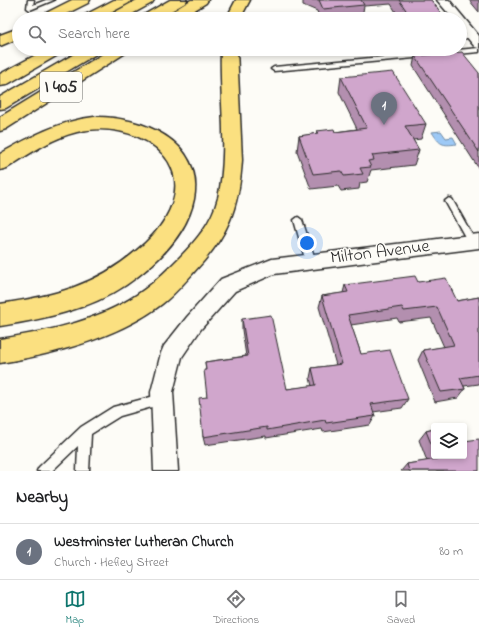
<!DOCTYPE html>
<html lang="en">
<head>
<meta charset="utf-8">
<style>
  :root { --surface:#fff; --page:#f6f6f6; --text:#202124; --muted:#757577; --line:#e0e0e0; --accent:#0f766e }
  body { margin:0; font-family:"Indie Flower",sans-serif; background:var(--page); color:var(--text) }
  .controls { position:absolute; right:12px; bottom:12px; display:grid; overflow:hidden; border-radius:4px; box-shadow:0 2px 6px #0003 }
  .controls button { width:36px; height:36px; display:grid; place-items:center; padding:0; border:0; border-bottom:1px solid var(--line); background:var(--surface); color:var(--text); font:20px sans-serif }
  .you { position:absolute; left:307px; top:243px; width:14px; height:14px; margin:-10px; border:3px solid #fff; border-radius:50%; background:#1a73e8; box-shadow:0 0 0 6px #1a73e833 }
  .badge { display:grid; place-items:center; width:26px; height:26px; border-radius:50%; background:var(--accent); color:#fff; font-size:13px; font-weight:700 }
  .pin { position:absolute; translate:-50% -33px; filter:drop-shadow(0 1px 2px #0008) }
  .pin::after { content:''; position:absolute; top:21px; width:14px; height:12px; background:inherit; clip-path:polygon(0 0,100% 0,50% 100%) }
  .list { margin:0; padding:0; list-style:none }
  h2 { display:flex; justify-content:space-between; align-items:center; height:52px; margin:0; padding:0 16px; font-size:17px }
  h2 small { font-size:13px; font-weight:400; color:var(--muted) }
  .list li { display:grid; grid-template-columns:26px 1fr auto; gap:12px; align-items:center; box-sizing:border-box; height:56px; padding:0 16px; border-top:1px solid var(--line) }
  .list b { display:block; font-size:15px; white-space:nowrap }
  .list p { margin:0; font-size:13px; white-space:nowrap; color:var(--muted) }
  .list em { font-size:13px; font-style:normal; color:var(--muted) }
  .icon { flex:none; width:22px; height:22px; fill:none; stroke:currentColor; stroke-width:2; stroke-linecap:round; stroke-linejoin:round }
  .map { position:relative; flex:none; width:479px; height:471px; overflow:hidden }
  .search { position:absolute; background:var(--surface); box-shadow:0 2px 6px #0003; left:12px; right:12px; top:12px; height:44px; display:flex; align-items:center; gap:10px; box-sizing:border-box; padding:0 14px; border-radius:22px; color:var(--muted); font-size:15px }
  .sheet { height:108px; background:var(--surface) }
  nav { display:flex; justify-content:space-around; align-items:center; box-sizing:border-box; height:56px; border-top:1px solid var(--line); background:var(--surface); font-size:11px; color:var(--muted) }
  nav a { display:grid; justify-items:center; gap:2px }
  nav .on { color:var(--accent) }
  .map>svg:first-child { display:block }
  .water { fill:#9dc9f6; stroke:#6f8aa5 }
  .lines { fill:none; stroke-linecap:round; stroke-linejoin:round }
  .service-casing { stroke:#2b2b2b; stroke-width:3 }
  .minor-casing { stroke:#2b2b2b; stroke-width:3 }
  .motorway-casing { stroke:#2b2b2b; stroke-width:3 }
  .service { fill:#fdfcf7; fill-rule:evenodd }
  .minor { fill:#fdfcf7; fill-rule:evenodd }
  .motorway { fill:#fbe080; fill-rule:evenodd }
  .wall { fill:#b38faf; stroke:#2b2b2b }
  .building { fill:#d0a6cc; stroke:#2b2b2b }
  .labels { text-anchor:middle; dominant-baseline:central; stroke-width:3; stroke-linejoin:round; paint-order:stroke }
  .shield { fill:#fdfcf7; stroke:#6a6a68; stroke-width:1 }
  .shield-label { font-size:17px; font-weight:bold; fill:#2b2b2b }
  .street-label { font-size:18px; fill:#2b2b2b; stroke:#fdfcf7 }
</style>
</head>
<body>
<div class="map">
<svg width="479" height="471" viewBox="0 0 479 471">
  <rect width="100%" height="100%" fill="#fdfcf7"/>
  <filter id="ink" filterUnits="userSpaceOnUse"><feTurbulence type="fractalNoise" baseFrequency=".025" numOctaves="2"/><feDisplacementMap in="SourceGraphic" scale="8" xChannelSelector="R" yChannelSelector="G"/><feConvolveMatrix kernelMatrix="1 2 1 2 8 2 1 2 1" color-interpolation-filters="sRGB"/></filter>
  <g filter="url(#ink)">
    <path class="water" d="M441,131L446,138L453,137L457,144C442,146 440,145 432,132Z"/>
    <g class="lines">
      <g class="service-casing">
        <path id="service" d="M28,0H34L33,5L46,0H54L30,10L27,8Z
          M472,34L474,35V37L460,39V35Z
          M479,48V52L274,71L271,69L274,67Z
          M292,49H318L315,51L279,54L276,52L279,50Z
          M449,198L452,199L475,240L477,242L475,244H469L445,201Z
          M298,217L302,220L316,262L314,265H308L306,262L294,220Z
          M162,394L166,395L168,399L166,403L120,416L91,434L89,471H77L78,446L52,471H37L39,467L81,427L113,407Z"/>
      </g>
      <g class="minor-casing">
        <path id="minor" d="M437,0H449L479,36V48L475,47L460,29V19H453Z
          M479,234V248L274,274L235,291L201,329L182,357L173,392L178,471H154L151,392L161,353L164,346L187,317L221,279L272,259Z"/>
      </g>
      <g class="motorway-casing">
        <path id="motorway" d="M72,0H90L88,3L56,19H38L40,16Z
          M114,0H131L129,3L99,19H81L83,16Z
          M137,0H154L152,3L123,19H106L108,16Z
          M170,0H187L185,3L157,19H140L142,16Z
          M191,0H208L206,3L180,19H163L165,16Z
          M236,0H250L240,19H226Z
          M19,28V38L0,46V35Z
          M47,49H66L63,52L6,85L0,86V74Z
          M83,49H97L99,51L96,54L6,108L0,109V97Z
          M111,49H130L127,52L6,129L0,131V117Z
          M221,49H237L242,160C239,209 228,236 194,272C184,283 174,295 162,304C118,338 54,354 0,363V339C50,331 104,320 145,289C157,280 168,269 179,258C196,241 212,222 218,198C229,149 219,98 221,49Z
          M94,117C140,116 205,141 194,199C187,235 155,265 126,285C89,310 43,319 0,326V304C53,296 95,286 136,251C147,242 158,231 165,219C202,157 132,118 77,132C52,138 29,154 7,168L0,170V154C30,137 59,121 94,117Z"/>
      </g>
      <use href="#service" class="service"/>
      <use href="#minor" class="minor"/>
      <use href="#motorway" class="motorway"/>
    </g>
    <path class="wall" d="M303,0H431L442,14L440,19H400L391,4L364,6L362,17L346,19H320L317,11L303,5Z
      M469,0H479V12Z
      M415,56L479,73V169L413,66Z
      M341,77L426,124L421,139L413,140L419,150L414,165L371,170L367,182L360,183L359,189L341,191L338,186L311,189L297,151L299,136L316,134L317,131L335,132L357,129L339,92Z
      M418,282L457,301L479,297V384L464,386L465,389L458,398L435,402L418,360L423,350L444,347L431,318L399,322L397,318L351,325L361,354L408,399L402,408L373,412L375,416L370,425L323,432L322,429L266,438V436L205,445L203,437L207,397L206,370L205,362L246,356L242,330V319L287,389L312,386L310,378L312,368L336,365L319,307L322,296L343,293L345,285Z
      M434,429V456H464L479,471H401L407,464L427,461L419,440L426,431Z"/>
    <path class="building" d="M319,0H361L364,5L323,9Z
      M399,0H431L442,14L410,16Z
      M462,52L479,73V152L415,56Z
      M393,72L426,124L405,126L419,150L372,155L374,160L368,161L371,167L360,168L363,174L344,176L341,171L313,174L299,136L318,133L317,131L334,129L335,132L367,128L341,77Z
      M415,276L418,282L446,278L457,301L479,297V375L460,378L465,389L441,392L423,350L454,345L437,307L404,311L402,307L348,315L361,354L390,350L408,399L371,404L375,416L326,423L325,420L267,430V427L203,437L199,398L207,397L204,370H206L205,362L248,356L242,319L271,315L287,389L316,385L312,368L342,364L322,296L348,292L345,285Z
      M434,429V451L426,431Z
      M479,439V471H409L407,464L437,459L436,456H464V441Z"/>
  </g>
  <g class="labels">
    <rect class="shield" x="40" y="72" width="42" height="30" rx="3"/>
    <g class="shield-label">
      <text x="61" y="87">I 405</text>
    </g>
    <g class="street-label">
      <text transform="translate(380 253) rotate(-7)">Milton Avenue</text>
    </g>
  </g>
</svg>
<div class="controls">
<button><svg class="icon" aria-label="layers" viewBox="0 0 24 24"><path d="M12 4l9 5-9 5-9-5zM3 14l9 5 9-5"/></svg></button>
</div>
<div class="you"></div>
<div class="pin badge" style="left:384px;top:125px;background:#6b7280">1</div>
<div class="search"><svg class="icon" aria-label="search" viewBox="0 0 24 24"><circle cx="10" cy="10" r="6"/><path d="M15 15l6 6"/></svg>Search here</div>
</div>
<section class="sheet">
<h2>Nearby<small></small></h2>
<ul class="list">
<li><span class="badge" style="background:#6b7280">1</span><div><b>Westminster Lutheran Church</b><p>Church · Hefley Street</p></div><em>80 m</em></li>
</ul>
</section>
<nav>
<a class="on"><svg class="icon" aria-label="map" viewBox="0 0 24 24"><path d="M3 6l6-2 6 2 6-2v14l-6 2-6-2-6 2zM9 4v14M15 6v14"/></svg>Map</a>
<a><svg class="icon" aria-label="directions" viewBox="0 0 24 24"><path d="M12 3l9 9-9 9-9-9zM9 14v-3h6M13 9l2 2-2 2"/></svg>Directions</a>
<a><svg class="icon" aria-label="saved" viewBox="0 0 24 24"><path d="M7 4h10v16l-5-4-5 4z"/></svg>Saved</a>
</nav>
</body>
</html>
